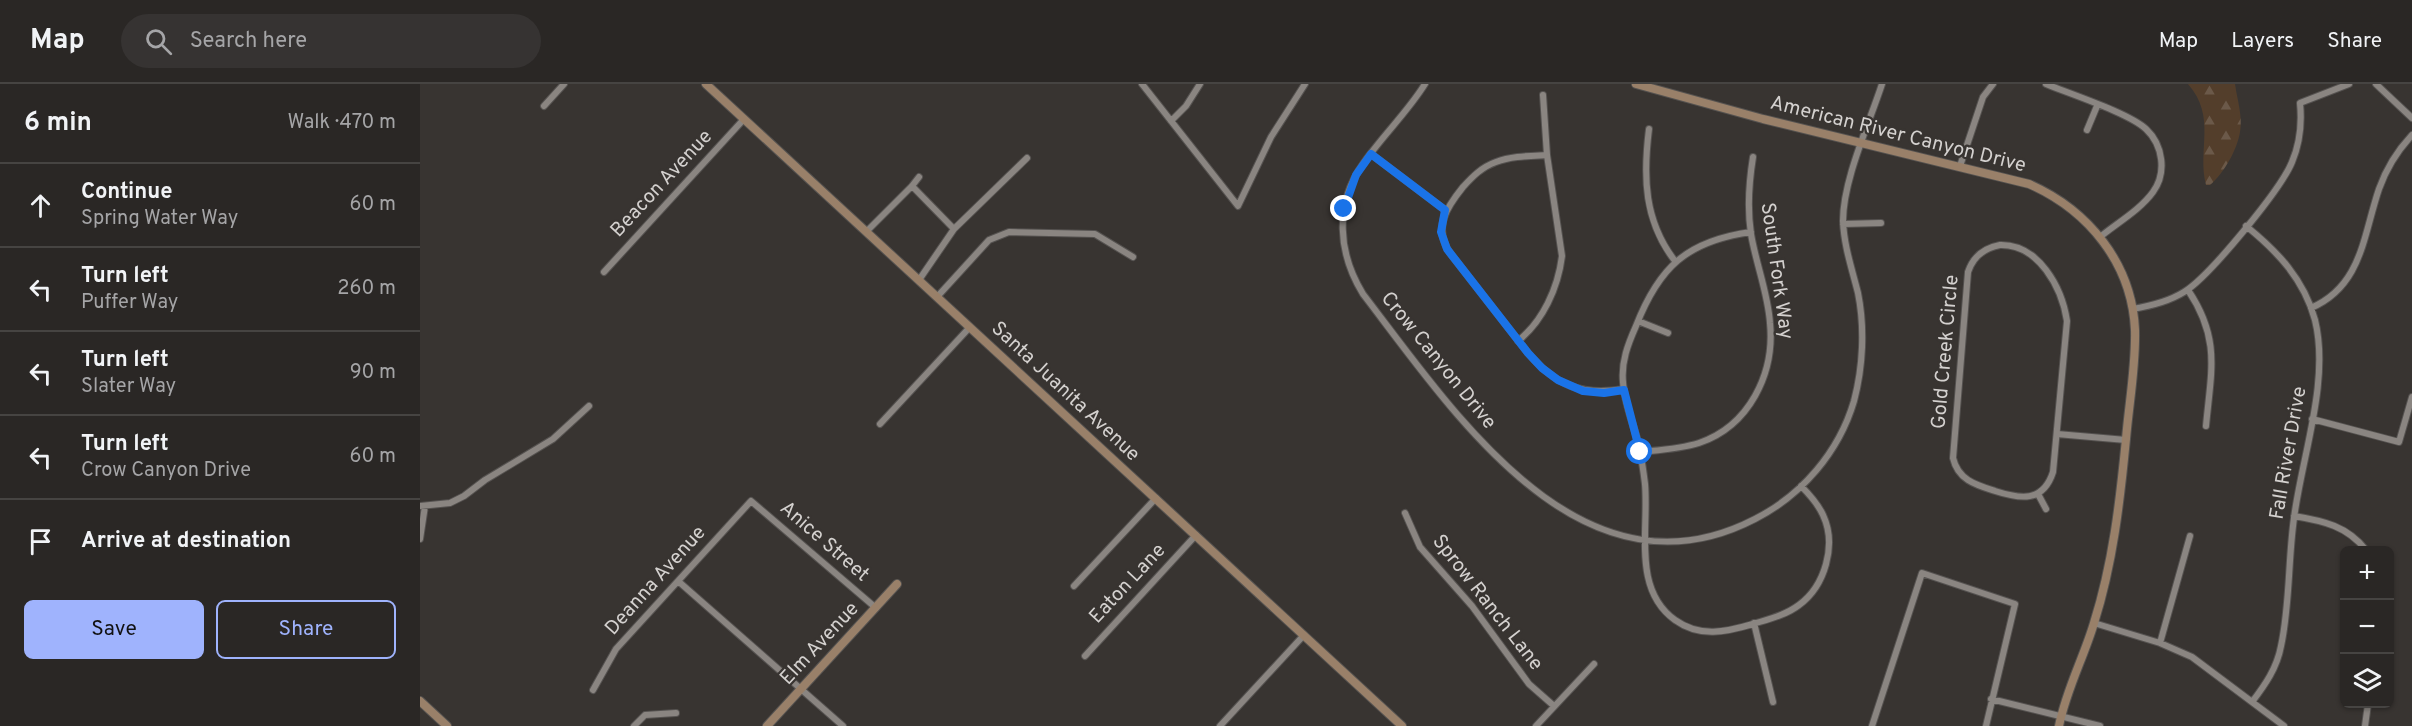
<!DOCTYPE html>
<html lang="en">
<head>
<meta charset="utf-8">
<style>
  :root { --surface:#2a2725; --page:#363332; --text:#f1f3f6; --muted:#a5a5a7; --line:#464442; --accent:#9fb3fd }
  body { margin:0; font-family:Overpass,sans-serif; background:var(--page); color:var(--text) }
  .controls { position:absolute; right:18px; bottom:18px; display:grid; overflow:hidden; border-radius:9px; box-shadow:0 2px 4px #0004 }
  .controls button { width:54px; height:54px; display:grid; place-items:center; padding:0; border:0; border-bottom:2px solid var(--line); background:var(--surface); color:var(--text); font:30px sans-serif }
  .stop { position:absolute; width:18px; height:18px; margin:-14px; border:4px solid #1a73e8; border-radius:50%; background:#fff }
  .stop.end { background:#1a73e8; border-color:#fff; box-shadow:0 2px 6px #0008 }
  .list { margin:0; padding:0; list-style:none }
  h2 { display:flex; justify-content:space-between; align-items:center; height:78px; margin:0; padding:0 24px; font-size:26px }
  h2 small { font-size:20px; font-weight:400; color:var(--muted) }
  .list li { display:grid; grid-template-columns:39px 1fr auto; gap:18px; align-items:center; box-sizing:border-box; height:84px; padding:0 24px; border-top:2px solid var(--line) }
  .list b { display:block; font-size:22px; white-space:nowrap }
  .list p { margin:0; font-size:20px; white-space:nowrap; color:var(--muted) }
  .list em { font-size:20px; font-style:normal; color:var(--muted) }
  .actions { display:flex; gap:12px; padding:18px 24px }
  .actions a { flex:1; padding:14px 0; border:2px solid var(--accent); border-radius:9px; text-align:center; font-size:21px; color:var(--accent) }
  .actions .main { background:var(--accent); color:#111 }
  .icon { flex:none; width:33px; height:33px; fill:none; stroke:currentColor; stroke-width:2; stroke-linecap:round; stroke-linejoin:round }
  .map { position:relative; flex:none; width:1992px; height:642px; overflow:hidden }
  header { display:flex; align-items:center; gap:36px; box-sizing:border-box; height:84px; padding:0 30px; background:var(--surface); border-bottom:2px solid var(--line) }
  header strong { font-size:28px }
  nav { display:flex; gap:33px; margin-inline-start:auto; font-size:21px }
  .search { width:420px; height:54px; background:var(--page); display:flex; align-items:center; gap:15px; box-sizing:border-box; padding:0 21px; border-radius:33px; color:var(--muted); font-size:22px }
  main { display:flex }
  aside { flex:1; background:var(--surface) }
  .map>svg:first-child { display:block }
  .forest { fill:url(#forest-firs) }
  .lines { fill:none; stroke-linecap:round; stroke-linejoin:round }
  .street-casing { stroke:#555250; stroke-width:8 }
  .secondary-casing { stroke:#555250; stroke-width:10 }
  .street { stroke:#8a8581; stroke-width:6 }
  .secondary { stroke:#998069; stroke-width:8 }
  .route { stroke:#1a73e8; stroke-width:8 }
  .labels { text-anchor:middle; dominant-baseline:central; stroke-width:4.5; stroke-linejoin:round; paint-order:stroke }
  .street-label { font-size:20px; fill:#d4d1cf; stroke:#383431 }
</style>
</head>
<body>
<header>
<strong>Map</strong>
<div class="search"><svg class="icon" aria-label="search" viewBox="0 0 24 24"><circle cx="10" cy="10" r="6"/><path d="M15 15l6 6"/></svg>Search here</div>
<nav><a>Map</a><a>Layers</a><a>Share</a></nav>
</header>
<main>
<aside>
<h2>6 min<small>Walk · 470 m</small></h2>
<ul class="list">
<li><svg class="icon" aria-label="ahead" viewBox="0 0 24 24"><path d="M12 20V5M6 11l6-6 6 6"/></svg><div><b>Continue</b><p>Spring Water Way</p></div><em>60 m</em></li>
<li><svg class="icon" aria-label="left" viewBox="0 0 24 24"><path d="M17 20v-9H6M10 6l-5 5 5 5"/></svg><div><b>Turn left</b><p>Puffer Way</p></div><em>260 m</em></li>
<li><svg class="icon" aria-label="left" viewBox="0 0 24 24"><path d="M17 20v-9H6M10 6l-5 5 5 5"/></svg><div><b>Turn left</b><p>Slater Way</p></div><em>90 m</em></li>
<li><svg class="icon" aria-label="left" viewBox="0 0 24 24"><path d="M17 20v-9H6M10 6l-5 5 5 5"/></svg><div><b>Turn left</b><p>Crow Canyon Drive</p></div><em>60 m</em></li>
<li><svg class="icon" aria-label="arrive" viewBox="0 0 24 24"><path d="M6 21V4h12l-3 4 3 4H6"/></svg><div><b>Arrive at destination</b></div></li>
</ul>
<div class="actions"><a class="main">Save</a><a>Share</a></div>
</aside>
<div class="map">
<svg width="1992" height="642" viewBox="0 0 1992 642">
  <defs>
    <pattern id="forest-firs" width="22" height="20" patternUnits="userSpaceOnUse" patternTransform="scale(1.5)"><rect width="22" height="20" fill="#533e2b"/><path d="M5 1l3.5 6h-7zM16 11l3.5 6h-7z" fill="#6b5949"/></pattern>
  </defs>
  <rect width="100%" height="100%" fill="#383431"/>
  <path class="forest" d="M1768,0H1815C1817,15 1823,33 1820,48C1817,66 1804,89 1790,101H1786C1777,65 1797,33 1768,0Z"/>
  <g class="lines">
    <g class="street-casing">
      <path id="street" d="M722,0L818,122L851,53L885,0
        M1005,0C987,29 962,52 943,80C914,121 918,169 943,210C1033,327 1161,525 1335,435C1382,411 1419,368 1434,317C1443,283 1445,244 1438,209C1432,185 1424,162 1423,137C1423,96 1449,40 1462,0
        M1626,0C1650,10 1709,29 1726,45C1743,61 1747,89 1733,108C1720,126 1697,139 1680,153
        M1956,0L1992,34
        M124,22L144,0
        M751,37L766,22L780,0
        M1229,45C1223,93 1224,137 1255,177
        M1667,46L1677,22
        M951,70L1025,126
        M1127,71C1110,72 1092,72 1076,78C1062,83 1053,92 1043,103C1026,124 1013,144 1030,169L1108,269C1136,302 1162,312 1204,305
        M1540,82L1563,13L1573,0
        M492,102L534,145
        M1423,140L1461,139
        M1826,142C1857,167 1884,195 1895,236C1910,297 1882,372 1874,434C1868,476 1870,521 1861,562C1857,584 1845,601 1832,618
        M446,148L492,102L499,93
        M1331,148C1267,157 1239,183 1216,242C1208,260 1201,278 1203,298C1204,316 1211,334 1216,351C1221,367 1223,384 1225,400C1229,446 1212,505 1255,536C1280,554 1306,548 1333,540C1349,535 1366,531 1379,521C1405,502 1417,461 1403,431C1398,420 1390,411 1381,402
        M1580,161C1619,160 1642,204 1647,237L1633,388C1623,419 1600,415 1575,407C1556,401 1538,396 1533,374L1548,188C1553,173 1564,164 1580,161Z
        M184,188L324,35
        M499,196L534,145L607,74
        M1768,206C1801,255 1791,287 1786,342
        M517,213L569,156L589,148L675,150L713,173
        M1891,224C1942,202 1943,152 1959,105C1966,85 1977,67 1992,51
        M1712,225C1731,222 1748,218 1764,208C1789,193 1861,105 1872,78C1880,59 1882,39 1880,19L1929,0
        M1218,237L1248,249
        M1098,257C1123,237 1138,204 1142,172L1127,71L1123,11
        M1892,335L1979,358L1992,313
        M460,340L550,243
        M1637,350L1706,356
        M1220,368C1240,366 1260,365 1279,359C1329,342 1355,290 1350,239C1348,209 1336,180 1331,150C1327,124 1329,98 1333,73
        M1618,410L1626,425
        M0,422L30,419L44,412L65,396L133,355L169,322
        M985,429L1000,463L1052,522L1109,600L1134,622
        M1874,432C1904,437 1927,442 1946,466
        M0,455L5,422
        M258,497L423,642
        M654,502L736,414
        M1334,539L1353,618
        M1674,539L1740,559L1772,573L1864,642
        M1740,559L1770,452
        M665,572L776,451
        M173,606L196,565L331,417L456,524
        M1571,615L1680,642
        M214,642L225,631L256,629
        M800,642L884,551
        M1116,642L1174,580
        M1452,642L1502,489L1595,520L1566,642
        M1945,642L1948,620"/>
    </g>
    <g class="secondary-casing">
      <path id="secondary" d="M286,0L982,642
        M1216,0L1343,35L1609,100C1668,126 1712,179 1715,246C1716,282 1709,319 1706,355C1700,417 1693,479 1674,539C1664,573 1646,606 1639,642
        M0,617L27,642
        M347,642L477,500"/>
    </g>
    <use href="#street" class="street"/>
    <use href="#secondary" class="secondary"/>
  </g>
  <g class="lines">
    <path class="route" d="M924,125L936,91L951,70L1025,126L1021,148L1027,165L1108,269L1122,284L1138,296L1163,307L1184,309L1204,306L1220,368"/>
  </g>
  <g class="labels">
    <g class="street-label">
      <text transform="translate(1478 51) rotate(14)">American River Canyon Drive</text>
      <text transform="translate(242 100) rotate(-47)">Beacon Avenue</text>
      <text transform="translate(1356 187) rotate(82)">South Fork Way</text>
      <text transform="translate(1526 268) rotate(-85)">Gold Creek Circle</text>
      <text transform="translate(1018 277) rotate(51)">Crow Canyon Drive</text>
      <text transform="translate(645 308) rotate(43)">Santa Juanita Avenue</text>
      <text transform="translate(1869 369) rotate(-80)">Fall River Drive</text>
      <text transform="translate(404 458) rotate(41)">Anice Street</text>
      <text transform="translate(236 497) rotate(-48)">Deanna Avenue</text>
      <text transform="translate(708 500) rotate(-47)">Eaton Lane</text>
      <text transform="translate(1067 519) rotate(52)">Sprow Ranch Lane</text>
      <text transform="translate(400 560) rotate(-47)">Elm Avenue</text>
    </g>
  </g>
</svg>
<div class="controls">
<button>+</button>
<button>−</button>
<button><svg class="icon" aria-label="layers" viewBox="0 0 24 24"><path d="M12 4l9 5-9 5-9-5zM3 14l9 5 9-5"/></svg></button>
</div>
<div class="stop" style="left:1220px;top:368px"></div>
<div class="stop end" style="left:924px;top:125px"></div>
</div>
</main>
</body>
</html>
